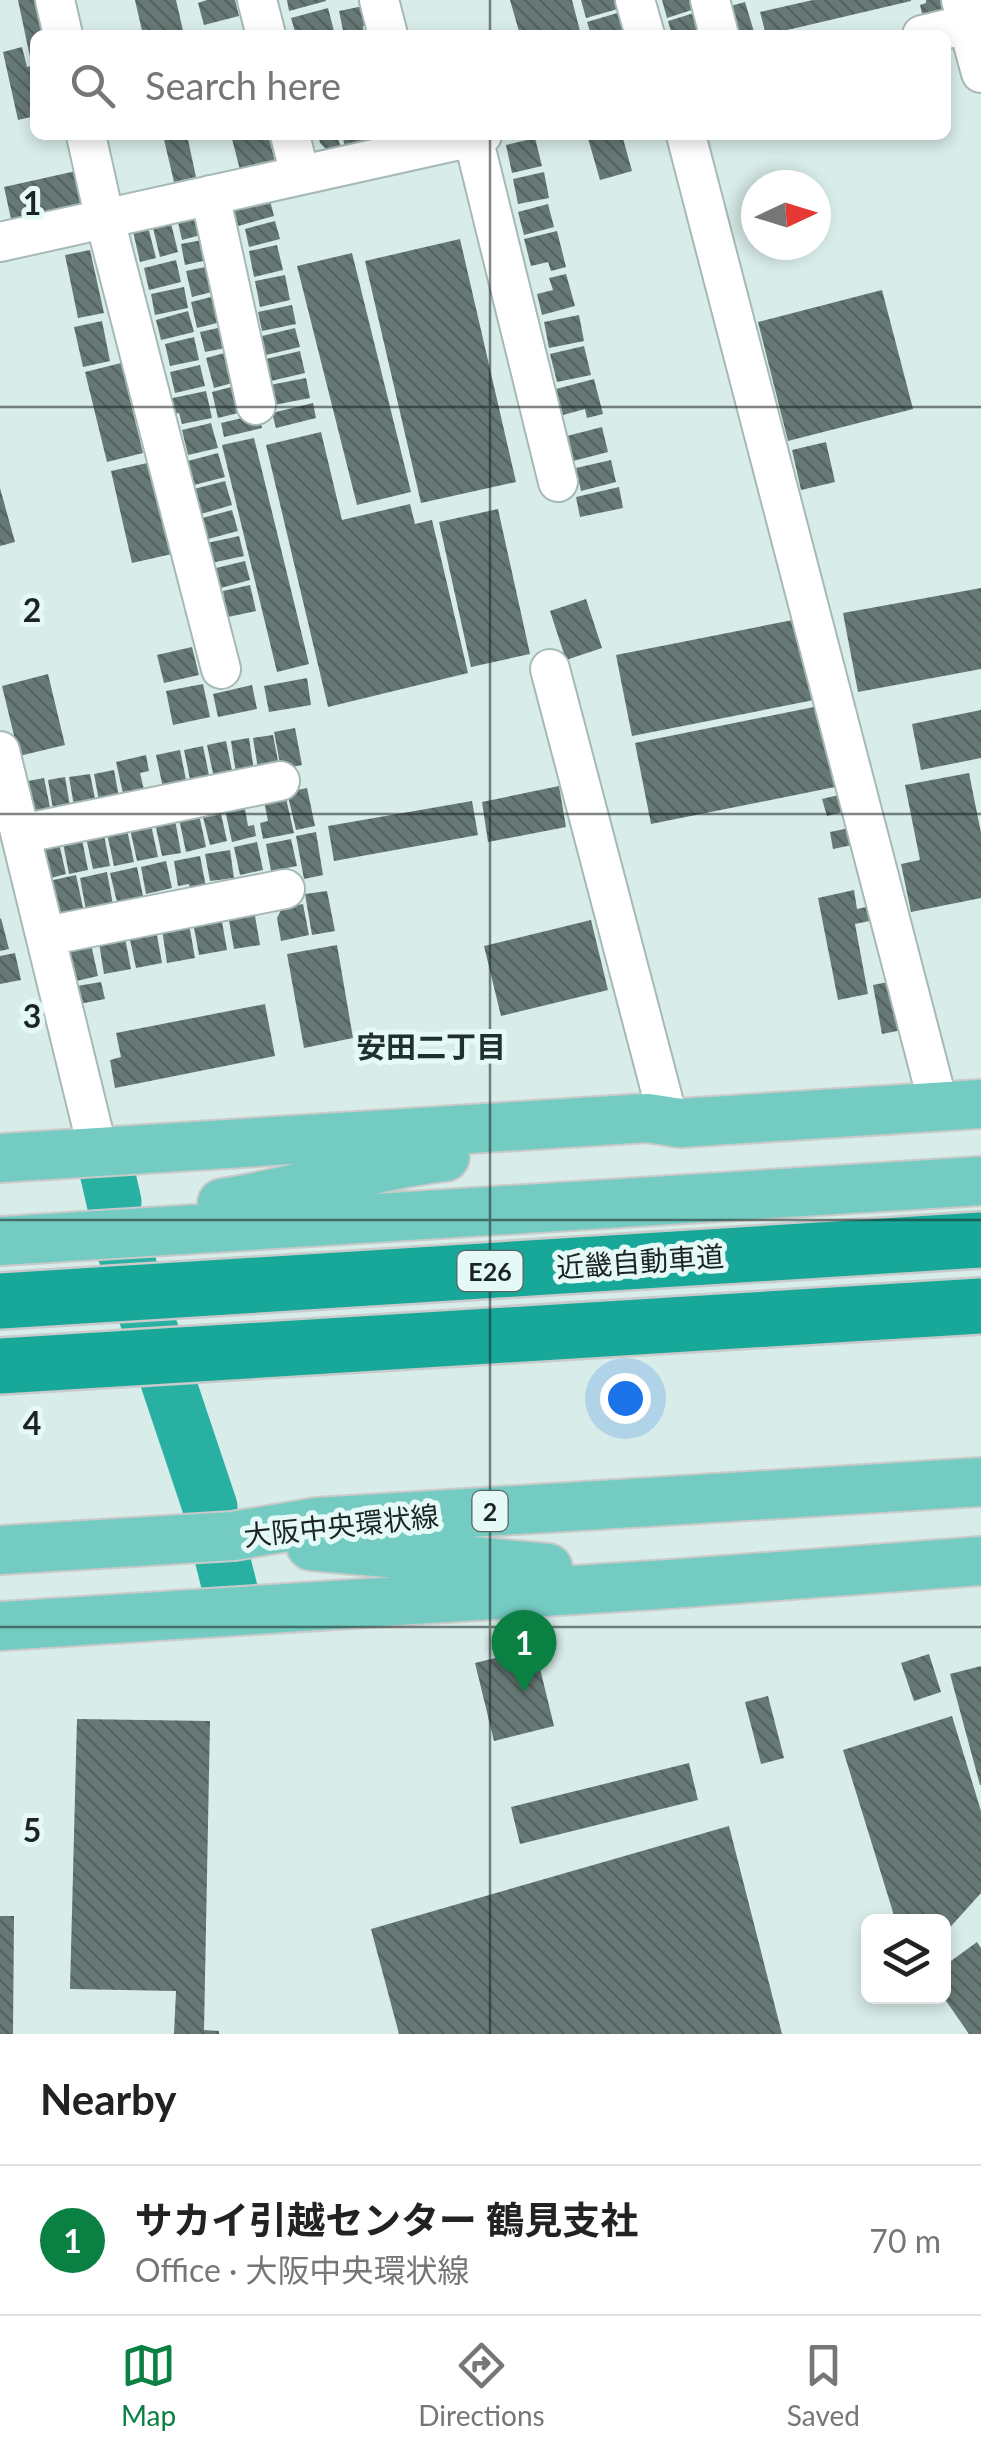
<!DOCTYPE html>
<html lang="en">
<head>
<meta charset="utf-8">
<style>
  :root { --surface:#fff; --page:#f2f2f2; --text:#222; --muted:#767676; --line:#e0e0e0; --accent:#0b8043 }
  body { margin:0; font-family:Lato,"Noto Sans JP",sans-serif; background:var(--page); color:var(--text) }
  .controls { position:absolute; right:30px; bottom:30px; display:grid; overflow:hidden; border-radius:15px; box-shadow:0 5px 15px #0003 }
  .controls button { width:90px; height:90px; display:grid; place-items:center; padding:0; border:0; border-bottom:2px solid var(--line); background:var(--surface); color:var(--text); font:50px sans-serif }
  .compass { position:absolute; left:741px; top:170px; width:90px; height:90px; border-radius:50%; background:var(--surface); box-shadow:0 5px 15px #0003; rotate:86deg }
  .you { position:absolute; left:625px; top:1398px; width:35px; height:35px; margin:-25px; border:8px solid #fff; border-radius:50%; background:#1a73e8; box-shadow:0 0 0 15px #1a73e833 }
  .badge { display:grid; place-items:center; width:65px; height:65px; border-radius:50%; background:var(--accent); color:#fff; font-size:32px; font-weight:700 }
  .pin { position:absolute; translate:-50% -82px; filter:drop-shadow(0 2px 5px #0008) }
  .pin::after { content:''; position:absolute; top:52px; width:35px; height:30px; background:inherit; clip-path:polygon(0 0,100% 0,50% 100%) }
  .list { margin:0; padding:0; list-style:none }
  h2 { display:flex; justify-content:space-between; align-items:center; height:130px; margin:0; padding:0 40px; font-size:42px }
  h2 small { font-size:32px; font-weight:400; color:var(--muted) }
  .list li { display:grid; grid-template-columns:65px 1fr auto; gap:30px; align-items:center; box-sizing:border-box; height:150px; padding:0 40px; border-top:2px solid var(--line) }
  .list b { display:block; font-size:38px; white-space:nowrap }
  .list p { margin:0; font-size:32px; white-space:nowrap; color:var(--muted) }
  .list em { font-size:32px; font-style:normal; color:var(--muted) }
  .icon { flex:none; width:55px; height:55px; fill:none; stroke:currentColor; stroke-width:2; stroke-linecap:round; stroke-linejoin:round }
  .map { position:relative; flex:none; width:981px; height:2034px; overflow:hidden }
  .search { position:absolute; background:var(--surface); box-shadow:0 5px 15px #0003; left:30px; right:30px; top:30px; height:110px; display:flex; align-items:center; gap:25px; box-sizing:border-box; padding:0 35px; border-radius:15px; color:var(--muted); font-size:38px }
  .sheet { height:280px; background:var(--surface) }
  nav { display:flex; justify-content:space-around; align-items:center; box-sizing:border-box; height:140px; border-top:2px solid var(--line); background:var(--surface); font-size:28px; color:var(--muted) }
  nav a { display:grid; justify-items:center; gap:5px }
  nav .on { color:var(--accent) }
  .map>svg:first-child { display:block }
  .lines { fill:none; stroke-linecap:round; stroke-linejoin:round }
  .river { stroke:#28b1a3; stroke-width:55 }
  .building { fill:url(#building-back-hatch) }
  .minor-casing { stroke:#a6b9b6; stroke-width:42 }
  .major-casing { stroke:#c9caca; stroke-width:52 }
  .highway-casing { stroke:#c9caca; stroke-width:60 }
  .minor { stroke:#fff; stroke-width:38 }
  .major { stroke:#74cbc2; stroke-width:48 }
  .highway { stroke:#17a89a; stroke-width:55 }
  .grid { fill:none; stroke:#1c2423; stroke-width:2.5; stroke-opacity:0.55 }
  .labels { text-anchor:middle; dominant-baseline:central; stroke-width:10; stroke-linejoin:round; paint-order:stroke }
  .shield { fill:#e5faf6; stroke:#586462; stroke-width:2.5 }
  .shield-label { font-size:25px; font-weight:bold; fill:#1c2423 }
  .street-label { font-size:28px; fill:#1c2423; stroke:#e5faf6 }
  .neighbourhood-label { font-size:30px; font-weight:bold; fill:#20302e; stroke:#e5faf6 }
  .grid-label { font-size:32px; text-anchor:middle; font-weight:bold; fill:#1c2423; stroke:#e5faf6; stroke-width:10; stroke-linejoin:round; paint-order:stroke }
</style>
</head>
<body>
<div class="map">
<svg width="981" height="2034" viewBox="0 0 981 2034">
  <defs>
    <pattern id="building-back-hatch" width="6" height="6" patternUnits="userSpaceOnUse" patternTransform="scale(2.5)"><rect width="6" height="6" fill="#677976"/><path d="M-1 5l2 2M0 0l6 6M5-1l2 2" fill="none" stroke="#546360"/></pattern>
  </defs>
  <rect width="100%" height="100%" fill="#d8ece9"/>
  <g class="lines">
    <path class="river" d="M106,1167L114,1202
      M123,1247L210,1507
      M222,1557L231,1593"/>
  </g>
  <path class="building" d="M18,0H42L49,35H35V56L30,57Z
    M135,0H176L184,35H143Z
    M207,0H235L239,16L204,25L198,3Z
    M287,0H326V1L289,11Z
    M510,0H572L581,35H520Z
    M581,0H624L625,7L586,18Z
    M662,0H699L701,7L667,18Z
    M813,0H911V1L766,35L760,12Z
    M926,0H951L954,10L923,18L920,5L926,3Z
    M745,2L755,35H727L720,9Z
    M373,4L377,24L363,26L364,35H344L339,11Z
    M328,8L335,35H296L291,18Z
    M704,10L700,35H672L668,21Z
    M624,11L630,32L618,35H591L587,22Z
    M22,47L27,67L35,65V116L18,120L3,52Z
    M163,135H187L196,177L174,182Z
    M231,135H268L275,161L240,170Z
    M318,135H337L341,148L329,152L320,143Z
    M342,135H365L366,142L345,147Z
    M587,135H622L632,171L600,180Z
    M535,138L542,166L512,173L506,145Z
    M85,169L92,201L11,219L4,187Z
    M544,172L549,198L518,204L513,179Z
    M269,197L274,216L238,226L233,206Z
    M548,204L554,227L524,235L518,212Z
    M207,211L212,232L182,240L177,218Z
    M170,219L178,252L160,257L152,224Z
    M275,221L280,239L249,247L245,229Z
    M147,223L156,258L140,262L132,227Z
    M557,231L566,267L551,271L548,262L531,266L524,239Z
    M460,239L516,482L421,503L365,261Z
    M202,240L221,257L185,265L181,244Z
    M277,245L283,270L254,277L249,251Z
    M90,250L104,313L78,318L65,255Z
    M352,253L411,492L357,505L297,266Z
    M176,260L181,282L149,290L144,268Z
    M210,266L216,291L192,297L186,271Z
    M566,274L575,306L542,315L537,294L553,290L549,278Z
    M285,275L290,300L260,307L255,281Z
    M184,287L188,308L155,315L151,294Z
    M882,290L913,409L788,441L758,322Z
    M219,295L225,321L197,328L191,302Z
    M292,305L296,324L262,331L258,312Z
    M188,311L194,332L161,340L156,320Z
    M579,315L584,341L549,348L544,322Z
    M102,321L110,361L83,367L74,327Z
    M231,325L236,346L205,352L200,332Z
    M295,328L300,347L266,355L262,336Z
    M194,337L199,360L170,366L165,344Z
    M584,346L591,375L557,382L550,354Z
    M232,351L240,381L214,388L206,358Z
    M300,351L305,373L271,381L266,359Z
    M121,363L143,453L107,462L85,372Z
    M200,365L205,386L175,393L170,372Z
    M306,378L310,398L274,405L270,385Z
    M594,379L603,414L587,418L585,409L563,415L556,389Z
    M235,386L242,412L218,418L212,392Z
    M206,391L212,418L182,424L179,413L171,415L168,399Z
    M313,403L316,418L276,428L272,413Z
    M259,414L262,428L224,437L221,423Z
    M211,423L218,448L188,455L182,430Z
    M602,427L608,452L573,461L567,436Z
    M321,432L342,520L410,504L415,524L432,520L468,673L328,707L266,445Z
    M254,438L309,664L277,672L222,445Z
    M826,442L835,482L801,490L792,450Z
    M218,453L225,477L194,485L188,461Z
    M611,460L616,482L581,491L576,468Z
    M152,462L172,554L132,563L111,471Z
    M225,481L232,505L201,514L194,489Z
    M619,487L623,508L580,517L576,497Z
    M0,488L15,542L0,546Z
    M498,509L530,654L471,667L439,522Z
    M232,510L238,531L208,539L202,518Z
    M239,536L244,556L211,563L207,543Z
    M245,561L250,580L217,589L212,569Z
    M250,585L256,611L228,617L223,591Z
    M981,588V669L858,692L843,613Z
    M586,599L602,648L566,660L550,611Z
    M798,619L814,700L632,736L616,655Z
    M192,647L199,675L164,683L157,655Z
    M48,674L65,745L19,756L2,686Z
    M307,678L311,705L269,712L264,686Z
    M203,684L210,717L173,725L166,691Z
    M252,685L257,709L218,717L213,694Z
    M819,706L835,787L651,824L635,743Z
    M981,710V758L921,770L912,724Z
    M295,728L302,765L281,769L274,732Z
    M273,735L280,771L259,775L253,738Z
    M249,738L255,777L237,780L231,741Z
    M226,741L234,780L215,783L207,745Z
    M203,746L211,785L192,789L184,750Z
    M180,750L188,790L163,788L156,755Z
    M146,755L149,771L140,773L145,794L125,802L116,762Z
    M114,770L120,803L100,806L94,774Z
    M969,773L981,833V898L911,912L901,864L920,860L905,785Z
    M90,774L97,808L75,812L69,777Z
    M65,777L71,812L54,815L48,780Z
    M44,778L52,817L29,814L23,782Z
    M559,786L566,827L488,842L482,802Z
    M307,788L315,826L296,830L287,792Z
    M847,793L850,810L827,816L822,799Z
    M285,794L294,833L263,839L260,823L268,821L265,806L268,798Z
    M472,801L478,835L334,861L328,826Z
    M233,803L245,809L248,826L254,825L256,836L232,842L224,805Z
    M219,805L227,841L210,845L201,809Z
    M198,810L206,847L186,852L178,814Z
    M174,814L181,853L162,856L154,818Z
    M150,820L158,857L137,861L129,824Z
    M126,825L134,862L114,866L106,829Z
    M854,827L857,844L833,849L830,832Z
    M103,830L110,866L93,869L85,833Z
    M316,832L323,875L304,879L296,836Z
    M81,834L88,870L69,874L62,838Z
    M58,839L66,874L47,879L41,852L45,842Z
    M291,839L297,866L271,871L266,844Z
    M257,842L263,870L240,875L234,847Z
    M230,850L234,878L210,881L205,854Z
    M200,856L206,887L190,889L189,884L178,886L174,861Z
    M166,861L172,888L146,894L141,867Z
    M137,867L143,896L117,902L110,873Z
    M107,872L113,905L86,910L80,878Z
    M76,875L84,912L61,917L55,910L49,881Z
    M854,890L857,909L876,905L879,919L855,924L868,994L838,1000L818,898Z
    M327,891L335,931L312,935L305,894Z
    M303,904L309,935L281,941L277,918L282,908Z
    M254,910L260,945L234,949L228,915Z
    M221,916L227,950L199,955L193,922Z
    M1,918L9,949L0,951V919Z
    M591,920L608,990L501,1016L484,946Z
    M189,924L195,958L167,963L162,929Z
    M156,930L162,963L136,968L129,935Z
    M125,938L131,969L104,974L99,943Z
    M91,944L98,976L72,982L65,949Z
    M337,945L353,1038L304,1048L287,954Z
    M15,953L21,980L0,984V956Z
    M898,980L907,1029L882,1034L873,985Z
    M101,982L105,999L79,1004L77,986Z
    M265,1004L275,1056L115,1088L110,1060L121,1057L116,1033Z
    M535,1648L554,1726L494,1741L475,1663Z
    M929,1654L941,1692L914,1701L901,1663Z
    M981,1666V1785H980L950,1674Z
    M768,1696L784,1758L761,1764L745,1702Z
    M952,1716L981,1811V1893L944,1934V1922H896L843,1750Z
    M77,1719L210,1721L204,2030L219,2031V2034H174L176,1991L70,1989Z
    M689,1763L698,1800L520,1844L511,1807Z
    M729,1826L782,2034H399L371,1929Z
    M0,1916H14L13,2034H0Z
    M977,1942L981,1948V2034H969L944,1998V1966Z"/>
  <g class="lines">
    <g class="minor-casing">
      <path id="minor" d="M55,0L63,35
        M257,0L266,35
        M379,0L388,35
        M635,0L645,35
        M710,0L719,35
        M961,0L981,73
        M922,35L981,21
        M86,135L105,220L221,669
        M290,135L300,175
        M686,135L939,1107
        M473,137L558,482
        M210,195L256,405
        M0,242L482,135
        M550,669L669,1122
        M0,751L98,1151
        M21,834L280,781
        M46,936L285,889"/>
    </g>
    <g class="major-casing">
      <path id="major" d="M0,1158L648,1118L680,1123L981,1104
        M222,1203C297,1192 370,1166 445,1157
        M0,1241L981,1181
        M311,1546L548,1568
        M0,1550L233,1536L317,1522L981,1482
        M0,1626L670,1584L981,1561"/>
    </g>
    <g class="highway-casing">
      <path id="highway" d="M0,1301L981,1240
        M0,1366L981,1306"/>
    </g>
    <use href="#minor" class="minor"/>
    <use href="#major" class="major"/>
    <use href="#highway" class="highway"/>
  </g>
  <path class="grid" d="M490,0V35M490,135V2034M0,407H981M0,814H981M0,1220H981M0,1627H981"/>
  <g class="labels">
    <g class="shield">
      <rect x="457.5" y="1251" width="65" height="40" rx="8"/>
      <rect x="472.5" y="1491" width="35" height="40" rx="8"/>
    </g>
    <g class="shield-label">
      <text x="490" y="1271">E26</text>
      <text x="490" y="1511">2</text>
    </g>
    <g class="street-label">
      <text transform="translate(640 1261) rotate(-4)">近畿自動車道</text>
      <text transform="translate(341 1525) rotate(-6)">大阪中央環状線</text>
    </g>
    <g class="neighbourhood-label">
      <text x="431" y="1046">安田二丁目</text>
    </g>
  </g>
  <g class="grid-label">
    <text x="32" y="215">1</text>
    <text x="32" y="622">2</text>
    <text x="32" y="1028">3</text>
    <text x="32" y="1435">4</text>
    <text x="32" y="1842">5</text>
  </g>
</svg>
<div class="controls">
<button><svg class="icon" aria-label="layers" viewBox="0 0 24 24"><path d="M12 4l9 5-9 5-9-5zM3 14l9 5 9-5"/></svg></button>
</div>
<svg class="compass" viewBox="-18 -18 36 36"><path d="M0-13l5 13h-10z" fill="#e53935"/><path d="M0 13l5-13h-10z" fill="#767676"/></svg>
<div class="you"></div>
<div class="pin badge" style="left:524px;top:1692px">1</div>
<div class="search"><svg class="icon" aria-label="search" viewBox="0 0 24 24"><circle cx="10" cy="10" r="6"/><path d="M15 15l6 6"/></svg>Search here</div>
</div>
<section class="sheet">
<h2>Nearby<small></small></h2>
<ul class="list">
<li><span class="badge">1</span><div><b>サカイ引越センター 鶴見支社</b><p>Office · 大阪中央環状線</p></div><em>70 m</em></li>
</ul>
</section>
<nav>
<a class="on"><svg class="icon" aria-label="map" viewBox="0 0 24 24"><path d="M3 6l6-2 6 2 6-2v14l-6 2-6-2-6 2zM9 4v14M15 6v14"/></svg>Map</a>
<a><svg class="icon" aria-label="directions" viewBox="0 0 24 24"><path d="M12 3l9 9-9 9-9-9zM9 14v-3h6M13 9l2 2-2 2"/></svg>Directions</a>
<a><svg class="icon" aria-label="saved" viewBox="0 0 24 24"><path d="M7 4h10v16l-5-4-5 4z"/></svg>Saved</a>
</nav>
</body>
</html>
